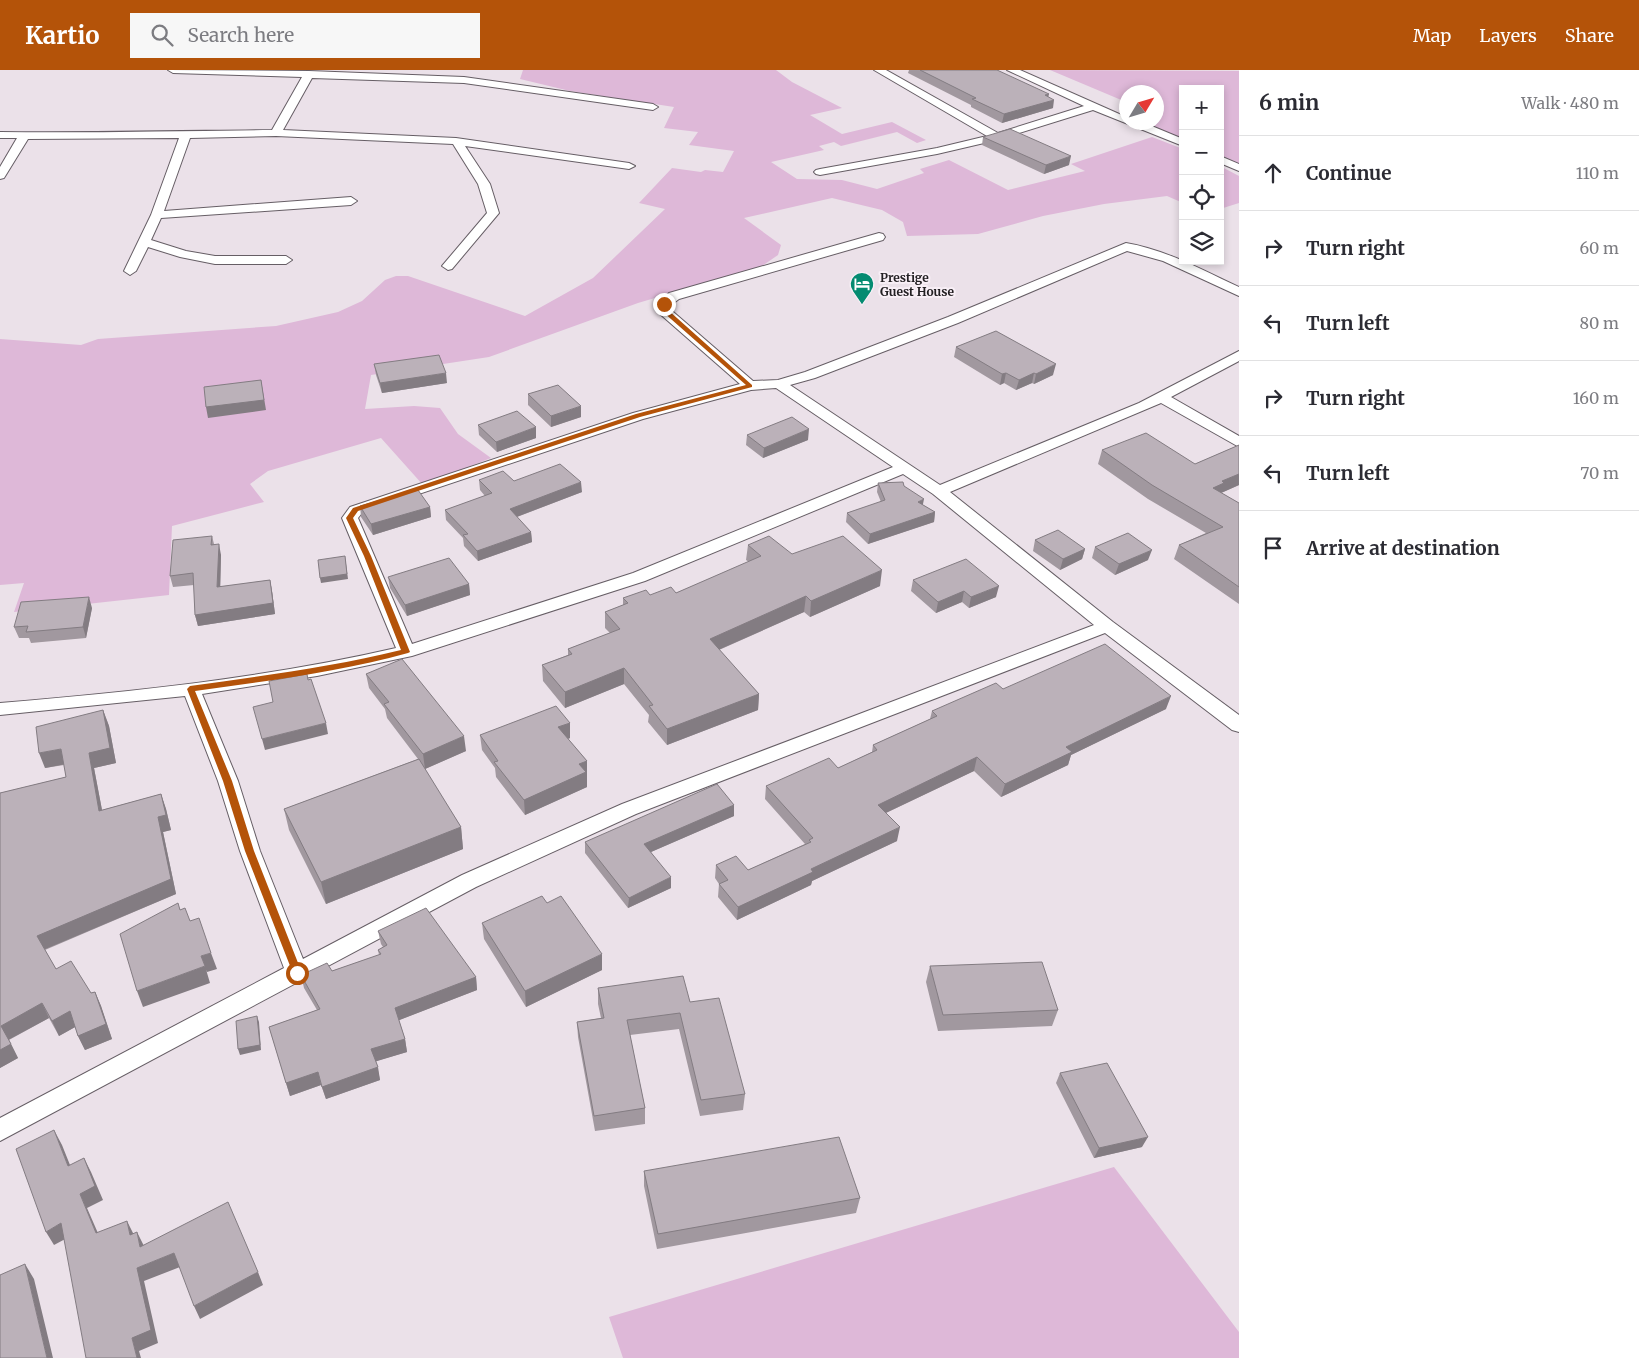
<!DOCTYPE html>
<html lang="en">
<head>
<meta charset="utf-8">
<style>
  :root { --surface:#fff; --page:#f7f7f7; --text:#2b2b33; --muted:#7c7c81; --line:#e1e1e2; --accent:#b45309 }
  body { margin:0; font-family:Merriweather,serif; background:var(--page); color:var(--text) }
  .controls { position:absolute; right:15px; top:15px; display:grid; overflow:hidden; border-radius:0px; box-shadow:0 2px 8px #0003 }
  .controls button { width:45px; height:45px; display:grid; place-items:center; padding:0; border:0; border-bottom:1px solid var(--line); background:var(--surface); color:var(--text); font:25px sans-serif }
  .compass { position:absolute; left:1119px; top:15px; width:45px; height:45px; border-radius:50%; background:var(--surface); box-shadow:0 2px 8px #0003; rotate:52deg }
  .stop { position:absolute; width:15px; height:15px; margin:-11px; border:4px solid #b45309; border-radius:50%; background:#fff }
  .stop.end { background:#b45309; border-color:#fff; box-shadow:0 1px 5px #0008 }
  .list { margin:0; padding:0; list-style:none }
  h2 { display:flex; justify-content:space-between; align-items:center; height:65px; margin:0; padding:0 20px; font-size:21px }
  h2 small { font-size:16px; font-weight:400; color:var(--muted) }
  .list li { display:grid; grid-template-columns:32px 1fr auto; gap:15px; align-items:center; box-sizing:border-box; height:75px; padding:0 20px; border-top:1px solid var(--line) }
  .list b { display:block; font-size:19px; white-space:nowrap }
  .list em { font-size:16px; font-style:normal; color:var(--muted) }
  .icon { flex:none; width:28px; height:28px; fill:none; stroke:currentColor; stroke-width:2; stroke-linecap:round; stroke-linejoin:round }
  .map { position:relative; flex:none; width:1239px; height:1288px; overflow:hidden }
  header { display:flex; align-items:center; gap:30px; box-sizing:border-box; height:70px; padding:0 25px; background:var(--accent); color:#fff }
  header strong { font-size:24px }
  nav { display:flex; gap:28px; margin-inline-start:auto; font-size:18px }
  .search { width:350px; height:45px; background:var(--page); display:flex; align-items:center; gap:12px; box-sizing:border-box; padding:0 18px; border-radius:0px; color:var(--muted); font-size:19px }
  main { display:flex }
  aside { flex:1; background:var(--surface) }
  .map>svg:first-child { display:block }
  .green { fill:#deb8d8 }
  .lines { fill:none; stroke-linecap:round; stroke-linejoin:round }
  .street-casing { stroke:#665e65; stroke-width:2 }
  .street { fill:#fff; fill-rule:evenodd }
  .wall { fill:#a1989f }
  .shaded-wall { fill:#837c82 }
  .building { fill:#bbb1b9; stroke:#837c82 }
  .route { fill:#b45309 }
  .labels { text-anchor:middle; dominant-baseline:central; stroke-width:4; stroke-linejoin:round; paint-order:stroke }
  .far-poi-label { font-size:12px; font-weight:bold; fill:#232023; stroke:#f8eff6; text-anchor:start }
</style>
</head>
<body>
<header>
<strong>Kartio</strong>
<div class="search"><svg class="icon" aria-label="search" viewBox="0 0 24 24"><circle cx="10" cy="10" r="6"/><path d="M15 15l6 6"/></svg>Search here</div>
<nav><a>Map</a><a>Layers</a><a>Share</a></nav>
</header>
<main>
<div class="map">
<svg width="1239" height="1288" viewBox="0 0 1239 1288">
  <rect width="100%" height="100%" fill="#ebe1e9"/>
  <path class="green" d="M523,0H776L792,12L842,38L810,45L842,64L892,52L926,70L917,73L897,62L841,76L834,72L819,76L824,80L771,92L797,109L842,110L877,119L924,103L920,99L949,90L1008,120L1085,101L1071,94L1152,67L1183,79V133L1167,126L1104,134L1043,146L978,164L907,166L903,152L882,140L832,128L744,148L781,175L778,185L762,196L638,233L489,287L371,305L365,339L414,336L440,338L458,364L491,388L423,415L381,368L268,401L250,414L264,432L172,456L169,525L14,542L24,513L0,515V269L81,275L98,269L276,256L338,242L362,231L385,210L396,206H408L525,246L593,208L665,139L639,133L672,98L701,102L705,100L723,102L734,81L689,75L698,62L664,58L674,37L570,21L520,9Z
    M1050,0L1239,1V95L1220,86V19H1183V69L1143,53L1156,52V22H1126V32Z
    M1220,96L1239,106V133L1220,139Z
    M1114,1097L1239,1262V1288H623L609,1247Z"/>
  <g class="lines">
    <g class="street-casing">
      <path id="street" d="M168,0L309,1L464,7L653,34L658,37L653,40L464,13L312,8L283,60L456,68L629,93L635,96L629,99L465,76L490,114L499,143L452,199L448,200L442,196L487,143L478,114L453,74L276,66L190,68L164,141L351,127L357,131L351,135L161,148L151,170L186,181L215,186H286L292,190L286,194H215L180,187L148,177L136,201L130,205L124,201L151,145L179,68L28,69L4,108L0,109V97L17,68H0V62C92,63 182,61 272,60L302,7L173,3Z
        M874,0H886L998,63L1084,36L1007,0H1020L1126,47V52H1142L1183,69V76L1093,40L997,70L937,84L820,105L816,104L814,102L816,100L820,99L937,78L987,66Z
        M1220,86L1239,94V101L1220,93Z
        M879,163L883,164L885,167L883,170L679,229L671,235V240L753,311L778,310L805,302L948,247L1126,173C1167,180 1202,200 1239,217V226L1163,191L1127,181L958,253L815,308L790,315L940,415L1139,333L1239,281V291L1171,327L1239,366V377L1161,333L950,422L1113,552L1239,645V662L1232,660L1105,563L636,744L476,817L0,1071V1048L284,898L240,781L218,711L185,626L0,645V633C132,622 266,608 396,578L342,448L350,437L633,343L740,314L660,244L657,234L669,223ZM776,318L893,397L633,503L412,574L358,448L362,443L643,349L751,320ZM903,404L933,424L1094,555L622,734L462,805L303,889L260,781L238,711L202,624L317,606L412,586L645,511Z"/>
    </g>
    <use href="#street" class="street"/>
  </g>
  <path class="wall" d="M909,0H997L1048,27L1053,38L1002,53L971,37V35L908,3Z
    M983,67L1069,95L1044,104L982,75Z
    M956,277L1053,305L1034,314L1032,313L1016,320L1004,313L1000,315L954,287Z
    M374,294L447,313L382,323L376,305Z
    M528,324L581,347L551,357L528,335Z
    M478,355L536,368L497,382L479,365Z
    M747,365L808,370L763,388L746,375Z
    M1239,375V415L1221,423L1239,433V534L1174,489L1179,475L1206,463L1148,429L1098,394L1102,380L1195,394Z
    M479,410L514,411L582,422L517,447L531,462L532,472L478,491L464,476L463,468L446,450L445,440L485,426L480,420Z
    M878,413L904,416L923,435L935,442L934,452L868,474L846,452L847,443L881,432L877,422Z
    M360,436L430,437L431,447L373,465L361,447Z
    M212,466L214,474L221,485L220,517L270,510L272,521L275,544L198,556L195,545L194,515L173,517L170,506Z
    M1035,470L1085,479L1082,489L1060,500L1033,481Z
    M748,475L792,484L880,516L810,547L804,542L719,580L759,624L758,640L667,675L648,652L649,645L624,614L565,638L543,611L542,595L568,585V579L610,563L605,558V542L623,535V528L676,523L749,492L746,490Z
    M1095,477L1148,490L1115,505L1092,488Z
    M388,507L469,514L470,525L407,546L390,518Z
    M913,510L996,527L969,538L962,532L936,543L911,521Z
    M92,538L86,568L31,573L29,568H19L14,557Z
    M366,604L466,681L425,699L422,695L461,757L463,779L326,834L289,760L284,739L418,689L387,648L385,639L369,618Z
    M1003,619L1166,639L1071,685L1068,695L1001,727L974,701L886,743L897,771L812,811L811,815L737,850L718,827L719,814L715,808L716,795L748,800L805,774L765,729L766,716L838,698L872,682L873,675L930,649L932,641Z
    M103,640L109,656L116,693L94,698L102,740L161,724L166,739L171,760L163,762L176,824L45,880L56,899L91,923L95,922L101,936L112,969L85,980L78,966L75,957L59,966L49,948L9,970L18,988L0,998V723L66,707L64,695L45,698Z
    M570,653V668L568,669L587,691V717L525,745L496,707L495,698L482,680L480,665Z
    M734,735V746L651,782L671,818L628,838L585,783V772Z
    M547,833L602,900L526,937L484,869L482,853Z
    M378,861L476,907L477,920L399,950L405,969L407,982L376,991L380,1010L326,1029L321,1015L290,1026L269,957L317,940L304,918L301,905L332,901L379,885L378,880L383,877L381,874Z
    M930,896L1058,940L1052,956L938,961L926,912Z
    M598,918L690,932L745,1024L743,1040L700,1046L679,959L630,965L645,1038V1054L595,1061L578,967L577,952L601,948L598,934Z
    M1060,1003L1142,1077L1094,1088L1056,1013Z
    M644,1101L860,1128L856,1143L657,1179L644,1116Z"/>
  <path class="shaded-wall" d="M1049,24L1047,32L1054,30L1053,38L1002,53L1004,44L1045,25Z
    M1071,86L1069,95L1044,104L1046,95Z
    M1056,294L1053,305L1034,314L1036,304Z
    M446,303L447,313L382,323L380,313Z
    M1006,303L1004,313L1000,315L1002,304Z
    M1034,303L1032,313L1016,320L1019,310Z
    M261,310L266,340L208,348L206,337Z
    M581,336V347L551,357V346Z
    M536,357V368L497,382L496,372Z
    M809,359L808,370L763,388L764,378Z
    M1239,404V415L1221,423L1213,418L1222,411Z
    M581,412L582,422L511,449L510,439Z
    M924,429L922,439L918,432Z
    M430,437L431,447L373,465L371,454Z
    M935,442L934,452L868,474L870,464Z
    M531,462L532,472L478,491L477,481Z
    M219,474L221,485L220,528L217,517Z
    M1085,479L1082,489L1060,500L1063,489Z
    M1152,480L1148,490L1115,505L1119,494Z
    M345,486L348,509L321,513L320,508Z
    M882,500L880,516L810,547L811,531Z
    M270,510L272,521L275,544L198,556L195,545Z
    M469,514L470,525L407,546L405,535Z
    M999,516L996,527L969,538L971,527Z
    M964,521L962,532L936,543L938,532Z
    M806,526L804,542L709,584L710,569Z
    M89,527L92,538L86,568L83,557Z
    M624,598V614L565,638V622Z
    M759,624L758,640L667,675V659Z
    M1171,626L1166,639L1071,685L1068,695L1001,727L1005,714L1066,677Z
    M103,640L109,656L116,693L94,698L105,756L99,741L89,683Z
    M326,653L328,664L265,680L262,669Z
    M570,653V668L559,672L558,657Z
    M464,666L466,681L425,699L423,684Z
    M61,679L66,694L45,698L39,683Z
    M977,687L974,701L875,748L878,735Z
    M587,691V717L525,745L524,730L579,694Z
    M161,724L166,739L171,760L163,762L176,824L43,880L37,866L158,747Z
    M734,735V746L644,785V774Z
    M461,757L463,779L326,834L321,812Z
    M900,757L897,771L812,811L811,815L737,850L738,837L811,799Z
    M671,807V818L628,838L629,828Z
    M211,883L217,899L207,902L201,886Z
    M602,884V900L526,937L525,921Z
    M205,896L210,913L143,937L137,921Z
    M476,907L477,920L397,951L395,938Z
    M95,922L101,936L112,969L85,980L78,966Z
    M42,933L49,948L8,970L1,956Z
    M70,941L77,956L59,966L52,951Z
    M257,946L259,952L261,980L240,985L238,979Z
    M405,969L407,982L374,992L371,979Z
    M11,974L18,988L0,998V980Z
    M378,997L380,1010L326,1029L322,1017Z
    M318,1002L321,1015L290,1026L286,1013Z
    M54,1060L62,1075L76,1110L68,1096Z
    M1148,1067L1142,1077L1094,1088L1099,1078Z
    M84,1088L91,1102L103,1130L87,1138L104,1177L96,1163L80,1124Z
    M127,1151L134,1165H130Z
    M61,1153L69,1167L54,1175L46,1162Z
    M137,1162L144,1176L140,1177Z
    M174,1183L180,1197L144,1211L158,1273L139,1281L141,1288H137L132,1268L137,1198Z
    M25,1194L34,1209L53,1288H47Z
    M258,1202L263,1215L200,1249L194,1236Z"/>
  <path class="building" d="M920,0H997L1049,24L1045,25L1054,30L1004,44L972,29L976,28Z
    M1010,59L1071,86L1046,95L983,67Z
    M996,261L1056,294L1036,304L1034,303L1019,310L1006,303L1002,304L956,277Z
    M439,285L446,303L380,313L374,294Z
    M261,310L264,330L206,337L204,317Z
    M558,315L581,336L551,346L528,324Z
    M517,341L536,357L496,372L478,355Z
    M792,347L809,359L764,378L747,365Z
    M1146,363L1195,394L1239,375V404L1222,411L1224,413L1213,418L1239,433V517L1179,475L1223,457L1152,415L1102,380Z
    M560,394L581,412L510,439L531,462L477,481L463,465L468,464L445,440L492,423L479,410L503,401L514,411Z
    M903,412L904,416L924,429L918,432L935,442L870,464L847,443L885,430L878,413Z
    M418,420L430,437L371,454L360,436Z
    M1058,460L1085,479L1063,489L1035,470Z
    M1128,463L1152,480L1119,494L1095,477Z
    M212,466L211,475L219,474L217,517L270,510L273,533L195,545L193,503L170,506L173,470Z
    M769,466L792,484L843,466L882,500L811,531L806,526L710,569L759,624L667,659L649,636L653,635L624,598L565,622L542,595L572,584L568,579L620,559L605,542L628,533L623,528L646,520L650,525L671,517L676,523L761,486L748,475Z
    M345,486L347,504L320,508L318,490Z
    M449,488L469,514L405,535L388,507Z
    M966,489L999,516L971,527L964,521L938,532L913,510Z
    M89,527L83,557L26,562L28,556L14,557L21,532Z
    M1105,574L1171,626L1066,677L1072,682L1005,714L977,687L878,735L900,757L811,799L813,802L738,837L719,814L728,810L716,795L736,786L748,800L811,772L809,770L813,768L766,716L829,688L838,698L877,680L873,675L937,646L932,641L996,613L1003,619Z
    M402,589L464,666L423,684L384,634L389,632L366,604Z
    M307,604L308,610L311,609L326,653L262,669L253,637L273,632L269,611Z
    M556,636L570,653L558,657L587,691L579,694L586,702L524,730L494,692L498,691L480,665Z
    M103,640L110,678L89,683L99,741L161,724L166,745L158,747L171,809L37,866L56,899L71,891L91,923L95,922L106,954L78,966L70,941L52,951L42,933L1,956L11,974L0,980V723L66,707L61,679L39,683L36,657Z
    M419,689L461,757L321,812L284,739Z
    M717,714L734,735L644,774L671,807L629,828L585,772Z
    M542,826L547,833L561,826L602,884L525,921L482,853Z
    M178,833L180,840L185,838L190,851L199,848L211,883L201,886L205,896L137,921L120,864Z
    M426,838L476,907L395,938L405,969L371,979L378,997L322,1017L318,1002L286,1013L269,957L320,939L301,905L327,893L332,901L381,884L378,880L387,875L378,861Z
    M1042,892L1058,940L943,945L930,896Z
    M683,906L690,932L719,928L745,1024L701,1030L680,943L627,950L645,1038L594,1046L577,952L604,948L598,918Z
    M257,946L260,975L238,979L236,951Z
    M1107,993L1148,1067L1099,1078L1060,1003Z
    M54,1060L68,1096L84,1088L95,1116L80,1124L96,1163L127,1151L130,1165L137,1162L140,1177L228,1132L258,1202L194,1236L174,1183L137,1198L151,1260L132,1268L137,1288H86L61,1153L46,1162L16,1079Z
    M839,1067L860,1128L658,1164L644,1101Z
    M25,1194L47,1288H0V1205Z"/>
  <path class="route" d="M662,233H666L668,240L752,315V317L640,347L358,441L353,448L371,486L410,582L408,583C339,602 267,611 195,621L232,711L254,781L302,903L297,907L294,906L245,781L223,711L187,619L190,616C261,606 332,597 401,580L364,486L346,448L353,438L636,344L746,315L663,242Z"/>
  <defs>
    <g id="hotel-pin" transform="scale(1.25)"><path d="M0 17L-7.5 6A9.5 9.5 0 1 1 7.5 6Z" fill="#048b71" stroke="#f8eff6"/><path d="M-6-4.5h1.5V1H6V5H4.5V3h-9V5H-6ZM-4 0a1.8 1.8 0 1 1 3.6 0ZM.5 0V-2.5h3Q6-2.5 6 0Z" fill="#fff"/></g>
  </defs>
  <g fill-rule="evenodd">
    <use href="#hotel-pin" x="862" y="214"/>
  </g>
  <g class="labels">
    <g class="far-poi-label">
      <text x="880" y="207">Prestige<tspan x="880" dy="14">Guest House</tspan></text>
    </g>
  </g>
</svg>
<div class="controls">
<button>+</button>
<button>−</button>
<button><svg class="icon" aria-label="locate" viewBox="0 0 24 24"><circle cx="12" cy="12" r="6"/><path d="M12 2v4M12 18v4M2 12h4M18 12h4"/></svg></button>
<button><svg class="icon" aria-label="layers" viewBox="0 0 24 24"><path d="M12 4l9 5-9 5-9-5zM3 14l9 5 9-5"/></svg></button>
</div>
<svg class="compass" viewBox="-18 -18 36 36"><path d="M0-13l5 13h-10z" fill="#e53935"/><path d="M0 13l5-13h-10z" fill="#7c7c81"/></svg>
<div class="stop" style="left:297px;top:903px"></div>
<div class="stop end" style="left:664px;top:234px"></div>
</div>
<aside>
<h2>6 min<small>Walk · 480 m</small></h2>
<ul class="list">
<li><svg class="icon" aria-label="ahead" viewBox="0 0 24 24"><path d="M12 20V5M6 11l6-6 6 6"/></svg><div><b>Continue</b></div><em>110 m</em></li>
<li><svg class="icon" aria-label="right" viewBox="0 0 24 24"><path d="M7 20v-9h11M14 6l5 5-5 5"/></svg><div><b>Turn right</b></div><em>60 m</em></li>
<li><svg class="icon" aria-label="left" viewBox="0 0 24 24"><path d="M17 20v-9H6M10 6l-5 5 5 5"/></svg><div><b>Turn left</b></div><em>80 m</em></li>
<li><svg class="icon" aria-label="right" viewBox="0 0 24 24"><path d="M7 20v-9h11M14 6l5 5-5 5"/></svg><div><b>Turn right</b></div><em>160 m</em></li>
<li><svg class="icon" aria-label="left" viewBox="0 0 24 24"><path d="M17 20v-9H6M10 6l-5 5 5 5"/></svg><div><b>Turn left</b></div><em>70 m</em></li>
<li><svg class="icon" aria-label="arrive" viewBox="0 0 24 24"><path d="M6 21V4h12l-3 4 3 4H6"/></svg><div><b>Arrive at destination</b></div></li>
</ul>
</aside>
</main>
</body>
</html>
